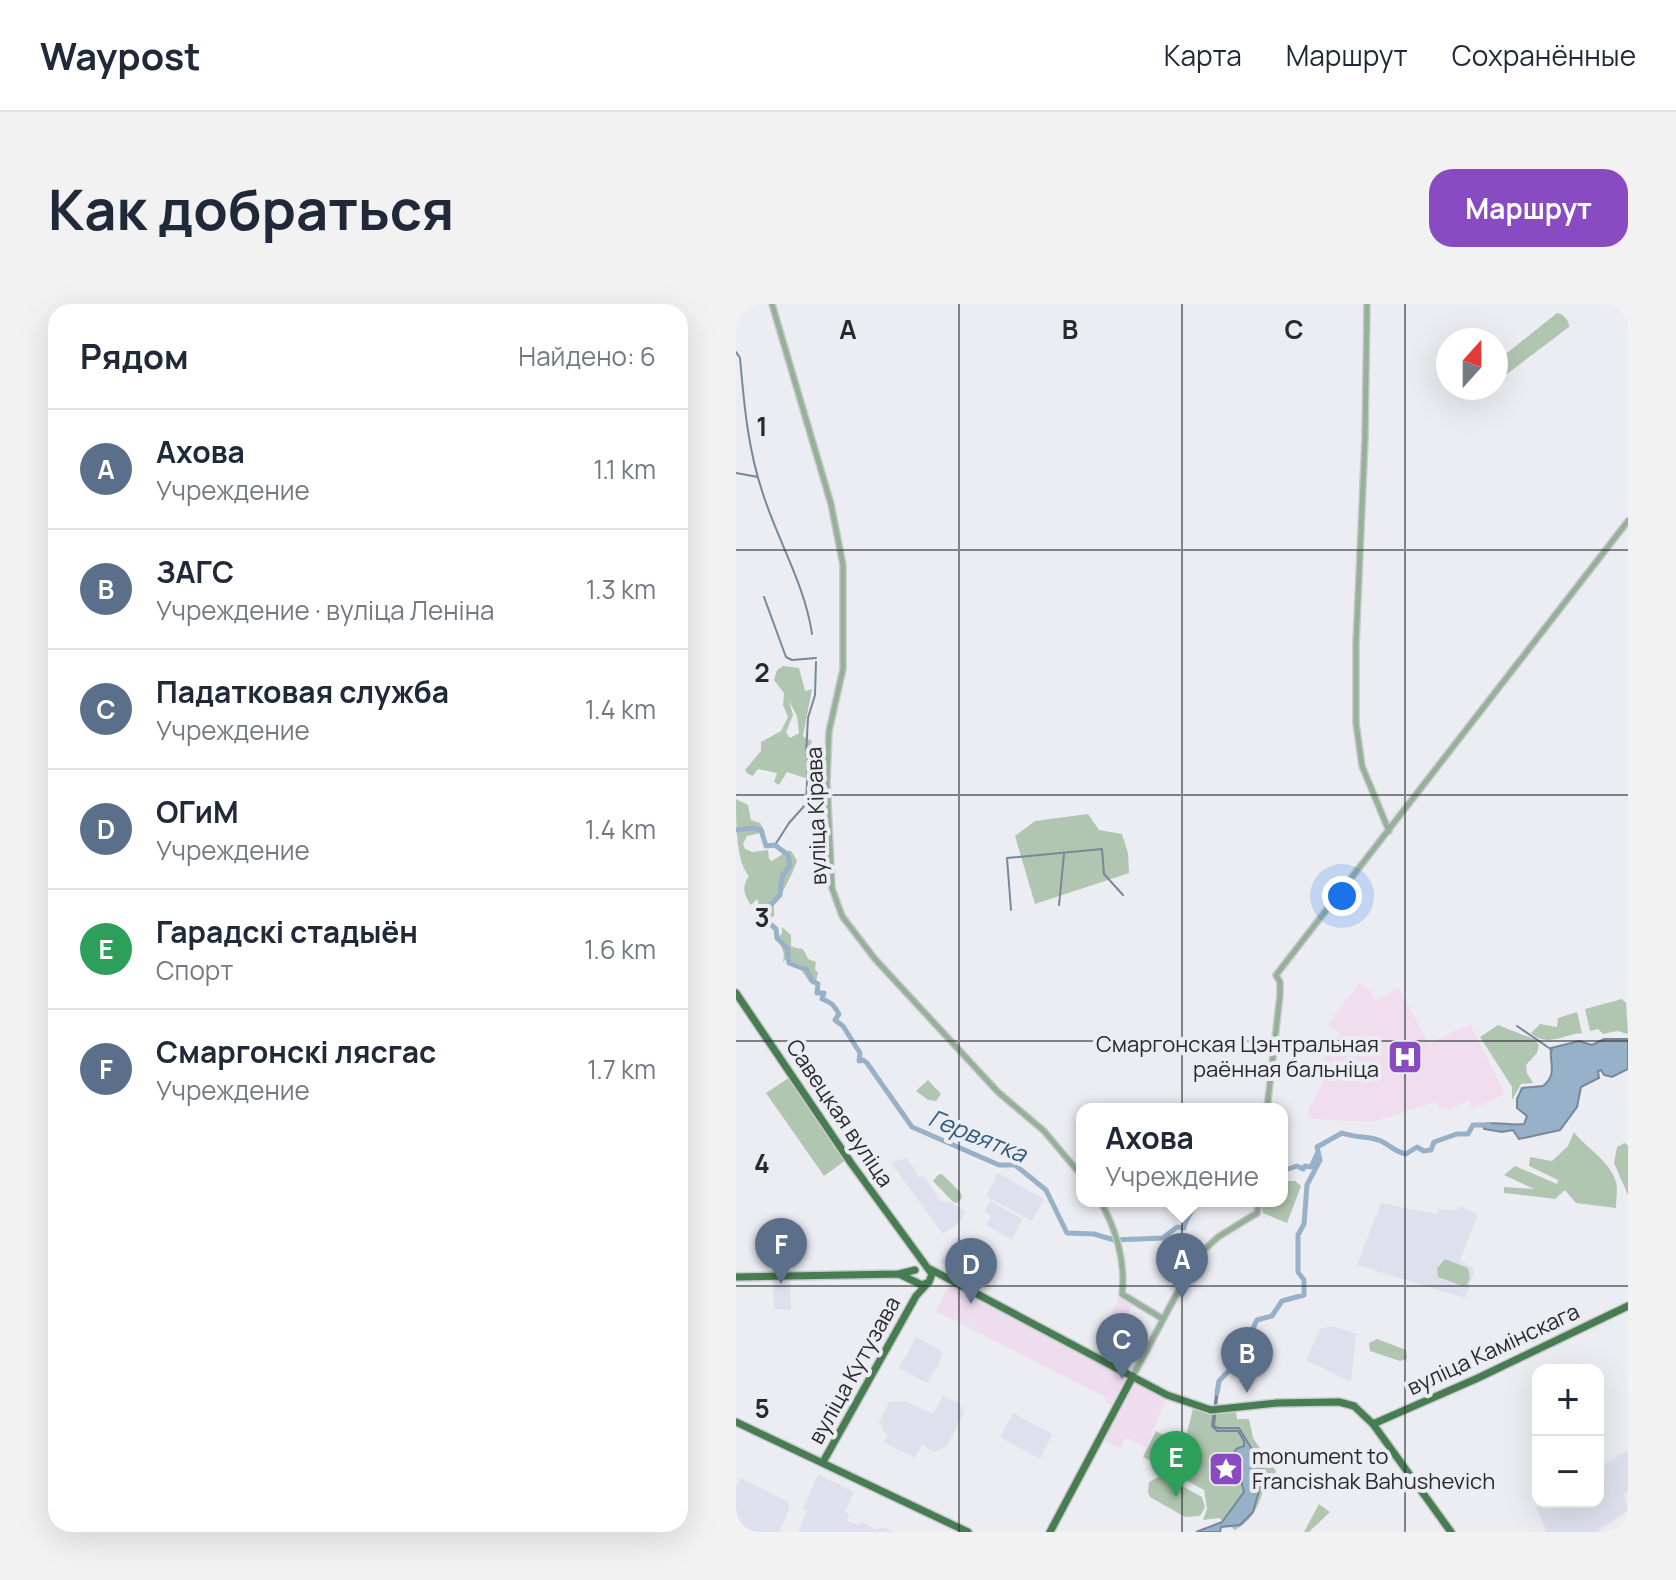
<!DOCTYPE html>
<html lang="ru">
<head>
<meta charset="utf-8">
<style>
  :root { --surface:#fff; --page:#f2f2f3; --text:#1f2937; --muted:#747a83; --line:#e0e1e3; --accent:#894bc1 }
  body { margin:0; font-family:Manrope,sans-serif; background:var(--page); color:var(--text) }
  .controls { position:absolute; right:24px; bottom:24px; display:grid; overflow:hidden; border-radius:16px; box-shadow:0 8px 32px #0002 }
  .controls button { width:72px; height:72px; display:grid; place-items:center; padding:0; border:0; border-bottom:2px solid var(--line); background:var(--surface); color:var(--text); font:40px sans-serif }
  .compass { position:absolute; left:700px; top:24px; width:72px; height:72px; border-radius:50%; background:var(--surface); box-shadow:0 8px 32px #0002; rotate:21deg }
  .you { position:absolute; left:606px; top:592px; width:28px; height:28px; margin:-20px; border:6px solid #fff; border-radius:50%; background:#1a73e8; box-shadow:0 0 0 12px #1a73e833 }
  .badge { display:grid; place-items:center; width:52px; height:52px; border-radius:50%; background:var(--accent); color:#fff; font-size:26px; font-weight:700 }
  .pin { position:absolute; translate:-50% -66px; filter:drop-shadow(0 2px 4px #0008) }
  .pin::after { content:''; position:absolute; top:42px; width:28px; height:24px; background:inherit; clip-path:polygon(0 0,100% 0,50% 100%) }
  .popup { position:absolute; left:340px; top:799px; width:212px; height:104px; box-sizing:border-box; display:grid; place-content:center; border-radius:16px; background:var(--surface); filter:drop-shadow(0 2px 6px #0005); font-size:26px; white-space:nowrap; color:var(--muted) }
  .popup b { font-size:30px; color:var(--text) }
  .popup::after { content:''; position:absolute; left:50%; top:100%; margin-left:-16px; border:16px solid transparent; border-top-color:var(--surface) }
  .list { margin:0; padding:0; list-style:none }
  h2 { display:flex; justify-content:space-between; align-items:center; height:104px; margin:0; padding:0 32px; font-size:34px }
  h2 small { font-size:26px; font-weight:400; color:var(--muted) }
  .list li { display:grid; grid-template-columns:52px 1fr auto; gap:24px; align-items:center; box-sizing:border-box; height:120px; padding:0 32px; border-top:2px solid var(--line) }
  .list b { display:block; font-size:30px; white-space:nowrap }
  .list p { margin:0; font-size:26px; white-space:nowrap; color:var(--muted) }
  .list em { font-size:26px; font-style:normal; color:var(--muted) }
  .map { position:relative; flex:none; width:892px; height:1228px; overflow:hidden; border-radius:24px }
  header { display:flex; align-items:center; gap:48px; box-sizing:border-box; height:112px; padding:0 40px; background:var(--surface); border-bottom:2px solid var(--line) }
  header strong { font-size:38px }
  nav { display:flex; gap:44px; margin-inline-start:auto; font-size:28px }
  .intro { display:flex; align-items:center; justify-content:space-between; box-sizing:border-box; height:192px; padding:0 48px }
  h1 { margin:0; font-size:56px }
  .button { padding:20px 36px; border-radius:24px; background:var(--accent); color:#fff; font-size:28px; font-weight:700 }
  main { display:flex; gap:48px; padding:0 48px }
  aside { flex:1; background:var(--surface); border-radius:24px; box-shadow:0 8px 32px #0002 }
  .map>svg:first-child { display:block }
  .commercial { fill:#eeddef }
  .built { fill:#dee1ed }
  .medical { fill:#f0dded }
  .green { fill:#b1c6b1; fill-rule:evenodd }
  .water { fill:#97b1c8; stroke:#768899; stroke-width:2 }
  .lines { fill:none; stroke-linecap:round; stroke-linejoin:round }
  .stream { stroke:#768899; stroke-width:2 }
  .river { stroke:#97b1c8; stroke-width:5 }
  .minor-casing { stroke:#c9cacf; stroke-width:8 }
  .major-casing { stroke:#c9cacf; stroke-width:10 }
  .minor { stroke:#95b198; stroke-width:5 }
  .major { stroke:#487d52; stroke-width:7 }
  .grid { fill:none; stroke:#2a2a2c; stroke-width:2; stroke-opacity:0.55 }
  .labels { text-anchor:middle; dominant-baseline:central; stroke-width:8; stroke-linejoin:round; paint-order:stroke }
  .street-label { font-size:22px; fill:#2a2a2c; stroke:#ecedf3 }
  .poi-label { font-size:22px; fill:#2a2a2c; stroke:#ecedf3; text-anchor:end }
  .water-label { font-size:24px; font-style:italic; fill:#315b7d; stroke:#ecedf3 }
  .grid-label { font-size:26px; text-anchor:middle; font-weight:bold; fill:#2a2a2c; stroke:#ecedf3; stroke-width:8; stroke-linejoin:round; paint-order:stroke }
</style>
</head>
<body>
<header>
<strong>Waypost</strong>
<nav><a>Карта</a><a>Маршрут</a><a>Сохранённые</a></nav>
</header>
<div class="intro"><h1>Как добраться</h1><a class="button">Маршрут</a></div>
<main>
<aside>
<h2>Рядом<small>Найдено: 6</small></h2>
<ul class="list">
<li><span class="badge" style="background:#5c6f8a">A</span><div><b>Ахова</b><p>Учреждение</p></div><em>1.1 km</em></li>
<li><span class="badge" style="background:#5c6f8a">B</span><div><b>ЗАГС</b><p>Учреждение · вуліца Леніна</p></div><em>1.3 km</em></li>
<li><span class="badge" style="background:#5c6f8a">C</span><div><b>Падатковая служба</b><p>Учреждение</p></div><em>1.4 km</em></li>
<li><span class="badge" style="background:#5c6f8a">D</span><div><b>ОГиМ</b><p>Учреждение</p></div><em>1.4 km</em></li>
<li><span class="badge" style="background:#2e9e5b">E</span><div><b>Гарадскі стадыён</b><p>Спорт</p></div><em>1.6 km</em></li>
<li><span class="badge" style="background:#5c6f8a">F</span><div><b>Смаргонскі лясгас</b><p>Учреждение</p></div><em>1.7 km</em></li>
</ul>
</aside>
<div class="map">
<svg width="892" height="1228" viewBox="0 0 892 1228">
  <rect width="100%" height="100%" fill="#ecedf3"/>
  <path class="commercial" d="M213,982L390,1072L392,1075L378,1102L369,1098V1093L200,1007Z
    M383,994L397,1001L387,1020L374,1013Z
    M396,1077L430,1096L410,1143L390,1134L384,1145L366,1135Z"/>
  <path class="built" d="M171,854L183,873L188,872L205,898L212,897L229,907L225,917L207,930L155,859Z
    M262,869L308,895L296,917L250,892Z
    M254,897L287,915L276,936L250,921L255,912L248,908Z
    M645,899L701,910L702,905L722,906L724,902L742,910L724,956L737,964L738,969L729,994L621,961Z
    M221,933L244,948L228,972L204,958Z
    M54,975L55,1006L38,1005L37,976Z
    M596,1022L620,1030L615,1078L570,1056L584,1025Z
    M180,1033L206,1047L203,1060L191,1079L163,1064Z
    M207,1092L223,1099L228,1109L211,1142L199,1148L186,1141L179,1154L148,1138L152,1130L146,1127L147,1123L143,1120L153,1098L170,1097L197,1110Z
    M277,1109L316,1130L304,1155L264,1133Z
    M892,1146V1188L888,1191L892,1206L861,1228H807L810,1225L800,1204L809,1198H862V1165Z
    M82,1170L118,1188L109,1208L113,1210L111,1216L121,1221L126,1218L141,1226L146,1223L157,1228H62L71,1207L67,1204Z
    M5,1174L52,1198L53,1206L43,1228H0V1184Z"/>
  <path class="medical" d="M624,679L632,685L640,697L662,683L693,740L734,720L769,790L737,805L733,796L715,805L703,804L700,798L636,818L576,815L571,808L589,775L579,766L604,729L592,720Z"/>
  <path class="green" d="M821,9C827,10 834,17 833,23L767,73L762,63L766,53Z
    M47,362L63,364L69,387L76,385L67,432L76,437L71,451L75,462L73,473L69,474L51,468L43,481L38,478L41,469L22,465L17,472L12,470L9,466L25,447V438L45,427L52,413L47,401L48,389L38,376L41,366ZM53,397L61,412L63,429L54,434L50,428L57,411Z
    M0,495L12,501L15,516L24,519L29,528L11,532L7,540L9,545L16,548L32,546L33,555L36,557L53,546L56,548L61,557C58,566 46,592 38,599V611L28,626C20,611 26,608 21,595L15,601C8,591 5,583 13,572C0,559 0,517 0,495Z
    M352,510L363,526L386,530L392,549L393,569L299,600L279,532L299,517Z
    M46,623L55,631V642C67,648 65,639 72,655L80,658L79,665L82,669L80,677H73L67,669L65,661L54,657L53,652L47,658L48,650L42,634L46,629Z
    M886,695L890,699L892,730L881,727L867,730L862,725L854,727L849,705Z
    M841,708L846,729C828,730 811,744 795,729L804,720L821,723L822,714Z
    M762,721L798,735L803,741L801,749L790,761L791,769L797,779L785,780L776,796V783L744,733Z
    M54,773L110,856L88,872L30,789Z
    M192,776L205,790L200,797L192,796L180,787Z
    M838,828C851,845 874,857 880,878C882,885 880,896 880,904L840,899L829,886L819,895L768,889V883L798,885L768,871L779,862L821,880L822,876L793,862L794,853L816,857L832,842Z
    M889,839L892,842V891L878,859L881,843Z
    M206,870L225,889L226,894L221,899L217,898L197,877L202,871Z
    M546,877H559L565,882L551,919L527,909L524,897H546Z
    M709,955L732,964L734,974L731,981L727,982L702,973L701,964Z
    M641,1035L670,1046L671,1055L664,1057L634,1047L633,1039Z
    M457,1104L471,1110L500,1108L501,1115H513L517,1134L540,1167L537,1186L528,1185C521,1204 518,1215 499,1226L483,1214L467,1216L471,1205L468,1186L407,1153L420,1127L435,1135L450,1133Z
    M426,1171L466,1193L469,1203L464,1212L449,1213L414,1193L412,1188L413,1178Z
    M583,1200L594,1208L573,1228H568Z"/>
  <path class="water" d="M868,735H892V765L876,773L868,771L865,766L862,767L863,774L845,783L841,803L824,826L783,835L777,826L766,828L748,825L747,820C761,817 774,822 788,820L791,812L781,804V795L786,784L807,782C822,770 813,758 815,744L843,737L856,741Z
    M481,1082L482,1085L478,1122L482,1124H503L525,1160L526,1167L525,1180L517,1208L504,1221L485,1223L484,1228H460L486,1218L508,1188L498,1149L500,1145L508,1142V1137L502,1127H481L476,1122Z"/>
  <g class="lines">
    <path class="stream" d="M0,48L4,54C8,100 12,146 27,190C42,237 69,281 76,330
      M0,169L22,173
      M28,293L50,353L56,356L80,354
      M70,451L72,414L79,391L80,358
      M39,541L53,519L70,500L72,455
      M323,601L328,550
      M275,606L271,554L366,545L368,570L387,591
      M781,722L816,746"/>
    <path class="river" d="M0,526L16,524L25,526L30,542L39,541L52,551L54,561L46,573L44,591L28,608V615L40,625L41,634L51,644L53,659L71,666L76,677L82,680L81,689H88L86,695C96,699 97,700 103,710L99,716L107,722L124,749L123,757L127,756L131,759L176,823L263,861H279L310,886L331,929L358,930L378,936L427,934L441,923L448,924C448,918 458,903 462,897
      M546,867L561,862L567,865L569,862L575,863L581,850
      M481,1089L483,1077L508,1051L507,1045L521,1016L536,1012L546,997L568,991V976L562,968V931L568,920L571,881L584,856L581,843L606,829C618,834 635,832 645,837C655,842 659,848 670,850L681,843L688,847L695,846L698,838L721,830H732L737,821H753"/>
    <g class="minor-casing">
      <path id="minor" d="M36,0L95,200L107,261V365L93,427L91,477L96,584L106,612L139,655L262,788L308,827L346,872
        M631,0L629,135L620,340V419L626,462L653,527
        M531,805L544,691V678L540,671L892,217
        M364,897C380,924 390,959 386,990L427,1015
        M397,1072L440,991L467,947L482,933L521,909L523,897"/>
    </g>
    <g class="major-casing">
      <path id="major" d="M0,689L115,859L196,970L193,978L186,981L163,970
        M194,965L431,1091L475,1106L541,1099L603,1098L618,1102L637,1120L715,1228
        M0,973L163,970L179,966
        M0,1118L232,1228
        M637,1120L742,1074L892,1002
        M87,1158L180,992L190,981
        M314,1228L397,1072"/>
    </g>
    <use href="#minor" class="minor"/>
    <use href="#major" class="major"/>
  </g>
  <path class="grid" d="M223,0V1228M446,0V1228M669,0V1228M0,246H892M0,491H892M0,737H892M0,982H892"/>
  <defs>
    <g id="hospital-square" transform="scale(1.8)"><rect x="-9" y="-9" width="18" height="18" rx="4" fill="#894bc1" stroke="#ecedf3"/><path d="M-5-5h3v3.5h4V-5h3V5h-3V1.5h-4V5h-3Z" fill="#fff"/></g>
    <g id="sight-square" transform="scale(1.8)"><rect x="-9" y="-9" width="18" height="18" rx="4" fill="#894bc1" stroke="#ecedf3"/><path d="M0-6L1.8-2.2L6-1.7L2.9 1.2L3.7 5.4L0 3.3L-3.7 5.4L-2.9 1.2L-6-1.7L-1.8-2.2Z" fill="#fff"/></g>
  </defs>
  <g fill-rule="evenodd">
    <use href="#hospital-square" x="669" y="753"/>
    <use href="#sight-square" x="490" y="1165"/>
  </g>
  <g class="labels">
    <g class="street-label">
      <text transform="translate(80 512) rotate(-92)">вуліца Кірава</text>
      <text transform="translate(104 809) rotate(56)">Савецкая вуліца</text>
      <text transform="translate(757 1045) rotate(-25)">вуліца Камінскага</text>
      <text transform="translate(118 1066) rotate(-61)">вуліца Кутузава</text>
    </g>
    <g class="poi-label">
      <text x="643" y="740">Смаргонская Цэнтральная<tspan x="643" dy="25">раённая бальніца</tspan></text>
      <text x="516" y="1152" text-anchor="start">monument to<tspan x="516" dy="25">Francishak Bahushevich</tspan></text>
    </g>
    <g class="water-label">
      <text transform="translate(242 831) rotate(22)">Гервятка</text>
    </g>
  </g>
  <g class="grid-label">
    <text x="112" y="35">A</text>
    <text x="334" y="35">B</text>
    <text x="558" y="35">C</text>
    <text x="26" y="132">1</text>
    <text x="26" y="378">2</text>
    <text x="26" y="623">3</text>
    <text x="26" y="869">4</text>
    <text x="26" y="1114">5</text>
  </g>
</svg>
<div class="controls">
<button>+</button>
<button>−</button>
</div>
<svg class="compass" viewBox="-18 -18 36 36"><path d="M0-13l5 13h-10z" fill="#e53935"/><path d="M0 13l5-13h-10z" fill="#747a83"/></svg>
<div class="you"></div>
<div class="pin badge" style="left:446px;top:995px;background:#5c6f8a">A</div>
<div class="popup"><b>Ахова</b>Учреждение</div>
<div class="pin badge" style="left:511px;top:1089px;background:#5c6f8a">B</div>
<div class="pin badge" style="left:386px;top:1075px;background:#5c6f8a">C</div>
<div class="pin badge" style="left:235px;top:1000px;background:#5c6f8a">D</div>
<div class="pin badge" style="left:440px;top:1193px;background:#2e9e5b">E</div>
<div class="pin badge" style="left:45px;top:980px;background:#5c6f8a">F</div>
</div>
</main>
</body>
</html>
